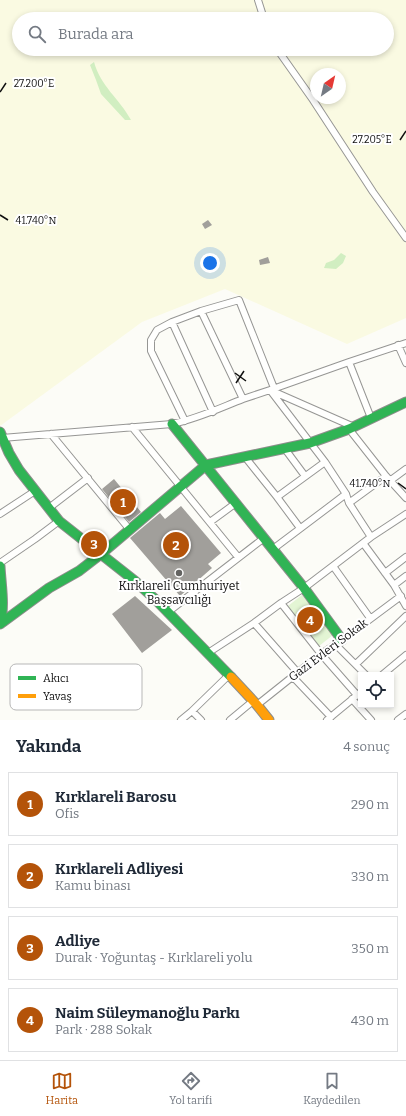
<!DOCTYPE html>
<html lang="tr">
<head>
<meta charset="utf-8">
<style>
  :root { --surface:#fff; --page:#f2f2f3; --text:#1f2937; --muted:#747a83; --line:#e0e1e3; --accent:#b45309 }
  body { margin:0; font-family:Bitter,serif; background:var(--page); color:var(--text) }
  .controls { position:absolute; right:12px; bottom:12px; display:grid; overflow:hidden; border-radius:0px; box-shadow:0 2px 6px #0003 }
  .controls button { width:36px; height:36px; display:grid; place-items:center; padding:0; border:0; border-bottom:1px solid var(--line); background:var(--surface); color:var(--text); font:20px sans-serif }
  .compass { position:absolute; left:310px; top:68px; width:36px; height:36px; border-radius:50%; background:var(--surface); box-shadow:0 2px 6px #0003; rotate:34deg }
  .you { position:absolute; left:210px; top:263px; width:14px; height:14px; margin:-10px; border:3px solid #fff; border-radius:50%; background:#1a73e8; box-shadow:0 0 0 6px #1a73e833 }
  .badge { display:grid; place-items:center; width:26px; height:26px; border-radius:50%; background:var(--accent); color:#fff; font-size:13px; font-weight:700 }
  .pin { position:absolute; translate:-50% -50%; border:2px solid #fff; box-shadow:0 1px 4px #0006 }
  .list { margin:0; padding:0; list-style:none }
  h2 { display:flex; justify-content:space-between; align-items:center; height:52px; margin:0; padding:0 16px; font-size:17px }
  h2 small { font-size:13px; font-weight:400; color:var(--muted) }
  .list li { display:grid; grid-template-columns:26px 1fr auto; gap:12px; align-items:center; box-sizing:border-box; height:64px; margin:0 8px 8px; padding:0 8px; border:1px solid var(--line); border-radius:0px }
  .list b { display:block; font-size:15px; white-space:nowrap }
  .list p { margin:0; font-size:13px; white-space:nowrap; color:var(--muted) }
  .list em { font-size:13px; font-style:normal; color:var(--muted) }
  .icon { flex:none; width:22px; height:22px; fill:none; stroke:currentColor; stroke-width:2; stroke-linecap:round; stroke-linejoin:round }
  .map { position:relative; flex:none; width:406px; height:720px; overflow:hidden }
  .search { position:absolute; background:var(--surface); box-shadow:0 2px 6px #0003; left:12px; right:12px; top:12px; height:44px; display:flex; align-items:center; gap:10px; box-sizing:border-box; padding:0 14px; border-radius:22px; color:var(--muted); font-size:15px }
  .sheet { height:340px; background:var(--surface) }
  nav { display:flex; justify-content:space-around; align-items:center; box-sizing:border-box; height:56px; border-top:1px solid var(--line); background:var(--surface); font-size:11px; color:var(--muted) }
  nav a { display:grid; justify-items:center; gap:2px }
  nav .on { color:var(--accent) }
  .map>svg:first-child { display:block }
  .farmland { fill:#fafae2; fill-rule:evenodd }
  .green { fill:#e3f5d4 }
  .forest { fill:#d1eec1 }
  .building { fill:#a19f9b }
  .lines { fill:none; stroke-linecap:round; stroke-linejoin:round }
  .street-casing { stroke:#969694; stroke-width:8 }
  .fast-casing { stroke:#8d8d8b; stroke-width:11 }
  .slow-casing { stroke:#8d8d8b; stroke-width:11 }
  .street { stroke:#fffffe; stroke-width:6 }
  .fast { stroke:#30b455; stroke-width:9 }
  .slow { stroke:#ff9f0a; stroke-width:9 }
  .ticks { fill:none; stroke:#101010; stroke-width:1.5 }
  .poi-dot { fill:#636361; stroke:#fff; stroke-width:1.5 }
  .labels { text-anchor:middle; dominant-baseline:central; stroke-width:4; stroke-linejoin:round; paint-order:stroke }
  .poi-label { font-size:12px; fill:#101010; stroke:#fff }
  .street-label { font-size:12px; fill:#101010; stroke:#fff }
  .key { fill:#fff; stroke:#b7b7b7; stroke-width:1 }
  .key-label { font-size:11px; fill:#101010 }
  .ticks-label { font-size:10px; text-anchor:middle; fill:#101010; stroke:#fff; stroke-width:4; stroke-linejoin:round; paint-order:stroke }
</style>
</head>
<body>
<div class="map">
<svg width="406" height="720" viewBox="0 0 406 720">
  <rect width="100%" height="100%" fill="#fcfcf7"/>
  <path class="farmland" d="M0,0H256L261,19H19V49H274L319,111L406,240V318L347,344L225,289L142,322L0,426Z
    M260,0H406V235L280,49H387V19H266ZM316,74H340V98H316Z"/>
  <path class="green" d="M302,595L333,635L319,646L288,606Z"/>
  <path class="forest" d="M94,62C101,87 119,98 131,120H125L101,94L96,80L90,65Z
    M341,253L346,256L343,263L336,269L324,268L326,263L334,260Z"/>
  <path class="building" d="M208,220L212,225L205,229L202,224Z
    M268,257L270,263L260,265L259,260Z
    M114,479L141,512L129,522L102,489Z
    M181,506L221,553L208,564L212,568L180,596L130,538L160,513L165,519Z
    M135,596L172,630L142,653L112,614Z"/>
  <g class="lines">
    <g class="street-casing">
      <path id="street" d="M258,0L264,19
        M277,49L313,100L373,192L406,238
        M201,311L239,300L274,388
        M172,322L213,412
        M398,345L406,363
        M349,362L406,343
        M371,418L349,362L270,390L325,462L346,494L349,503L371,537
        M185,421L151,351V340L157,330L172,322L201,311L243,399
        M132,427L238,557
        M349,429L386,476L406,498
        M51,434L130,530
        M2,438L172,424C197,419 220,408 243,399C252,396 261,393 270,390L354,427
        M285,449L305,476
        M245,457L277,497
        M391,480L406,469
        M349,503L386,476
        M49,508L88,478
        M0,514L35,491
        M210,522L236,503
        M300,528L277,497L325,462
        M363,543L394,585L406,606
        M273,549L346,494
        M0,563L35,539L59,521
        M333,566L370,618
        M385,573L406,557
        M394,585L406,576
        M281,603L321,654L357,695
        M168,612L264,538
        M254,623L298,673
        M335,644L366,675
        M208,653L254,623L281,603L304,588L371,537L406,514
        M356,664L406,616
        M382,675L406,655
        M293,677L331,717
        M352,699L371,720
        M257,705L321,654L342,640L401,596
        M181,720L192,711
        M201,720L192,711L229,675
        M230,720L253,701
        M327,720L361,692
        M398,720L406,714"/>
    </g>
    <g class="fast-casing">
      <path id="fast" d="M172,424L304,588L342,640
        M0,432L9,453L19,470L59,521L135,581L156,600L231,677
        M0,566C1,586 5,605 0,624
        M0,624L49,588L79,571L101,554L206,465L310,443L349,429L406,402"/>
    </g>
    <g class="slow-casing">
      <path id="slow" d="M231,677L257,705L269,720"/>
    </g>
    <use href="#street" class="street"/>
    <use href="#fast" class="fast"/>
    <use href="#slow" class="slow"/>
  </g>
  <path class="ticks" d="M0,92L6,83M400,140L406,131M0,215L8,220M235,373L246,381M236,383L244,371M398,483L406,489"/>
  <circle class="poi-dot" cx="179" cy="573" r="4"/>
  <g class="labels">
    <g class="poi-label">
      <text x="179" y="586">Kırklareli Cumhuriyet<tspan x="179" dy="14">Başsavcılığı</tspan></text>
    </g>
    <g class="street-label">
      <text transform="translate(328 650) rotate(-37)">Gazi Evleri Sokak</text>
    </g>
  </g>
  <rect x="10" y="664" width="132" height="46" rx="6" class="key"/>
  <rect x="18" y="676" width="18" height="4" fill="#30b455"/>
  <rect x="18" y="694" width="18" height="4" fill="#ff9f0a"/>
  <g class="key-label">
    <text x="43" y="682">Akıcı</text>
    <text x="43" y="700">Yavaş</text>
  </g>
  <g class="ticks-label">
    <text x="34" y="87">27.200°E</text>
    <text x="372" y="143">27.205°E</text>
    <text x="36" y="224">41.740°N</text>
    <text x="370" y="487">41.740°N</text>
  </g>
</svg>
<div class="controls">
<button><svg class="icon" aria-label="locate" viewBox="0 0 24 24"><circle cx="12" cy="12" r="6"/><path d="M12 2v4M12 18v4M2 12h4M18 12h4"/></svg></button>
</div>
<svg class="compass" viewBox="-18 -18 36 36"><path d="M0-13l5 13h-10z" fill="#e53935"/><path d="M0 13l5-13h-10z" fill="#747a83"/></svg>
<div class="you"></div>
<div class="pin badge" style="left:123px;top:502px">1</div>
<div class="pin badge" style="left:176px;top:545px">2</div>
<div class="pin badge" style="left:94px;top:544px">3</div>
<div class="pin badge" style="left:310px;top:620px">4</div>
<div class="search"><svg class="icon" aria-label="search" viewBox="0 0 24 24"><circle cx="10" cy="10" r="6"/><path d="M15 15l6 6"/></svg>Burada ara</div>
</div>
<section class="sheet">
<h2>Yakında<small>4 sonuç</small></h2>
<ul class="list">
<li><span class="badge">1</span><div><b>Kırklareli Barosu</b><p>Ofis</p></div><em>290 m</em></li>
<li><span class="badge">2</span><div><b>Kırklareli Adliyesi</b><p>Kamu binası</p></div><em>330 m</em></li>
<li><span class="badge">3</span><div><b>Adliye</b><p>Durak · Yoğuntaş - Kırklareli yolu</p></div><em>350 m</em></li>
<li><span class="badge">4</span><div><b>Naim Süleymanoğlu Parkı</b><p>Park · 288 Sokak</p></div><em>430 m</em></li>
</ul>
</section>
<nav>
<a class="on"><svg class="icon" aria-label="map" viewBox="0 0 24 24"><path d="M3 6l6-2 6 2 6-2v14l-6 2-6-2-6 2zM9 4v14M15 6v14"/></svg>Harita</a>
<a><svg class="icon" aria-label="directions" viewBox="0 0 24 24"><path d="M12 3l9 9-9 9-9-9zM9 14v-3h6M13 9l2 2-2 2"/></svg>Yol tarifi</a>
<a><svg class="icon" aria-label="saved" viewBox="0 0 24 24"><path d="M7 4h10v16l-5-4-5 4z"/></svg>Kaydedilen</a>
</nav>
</body>
</html>
